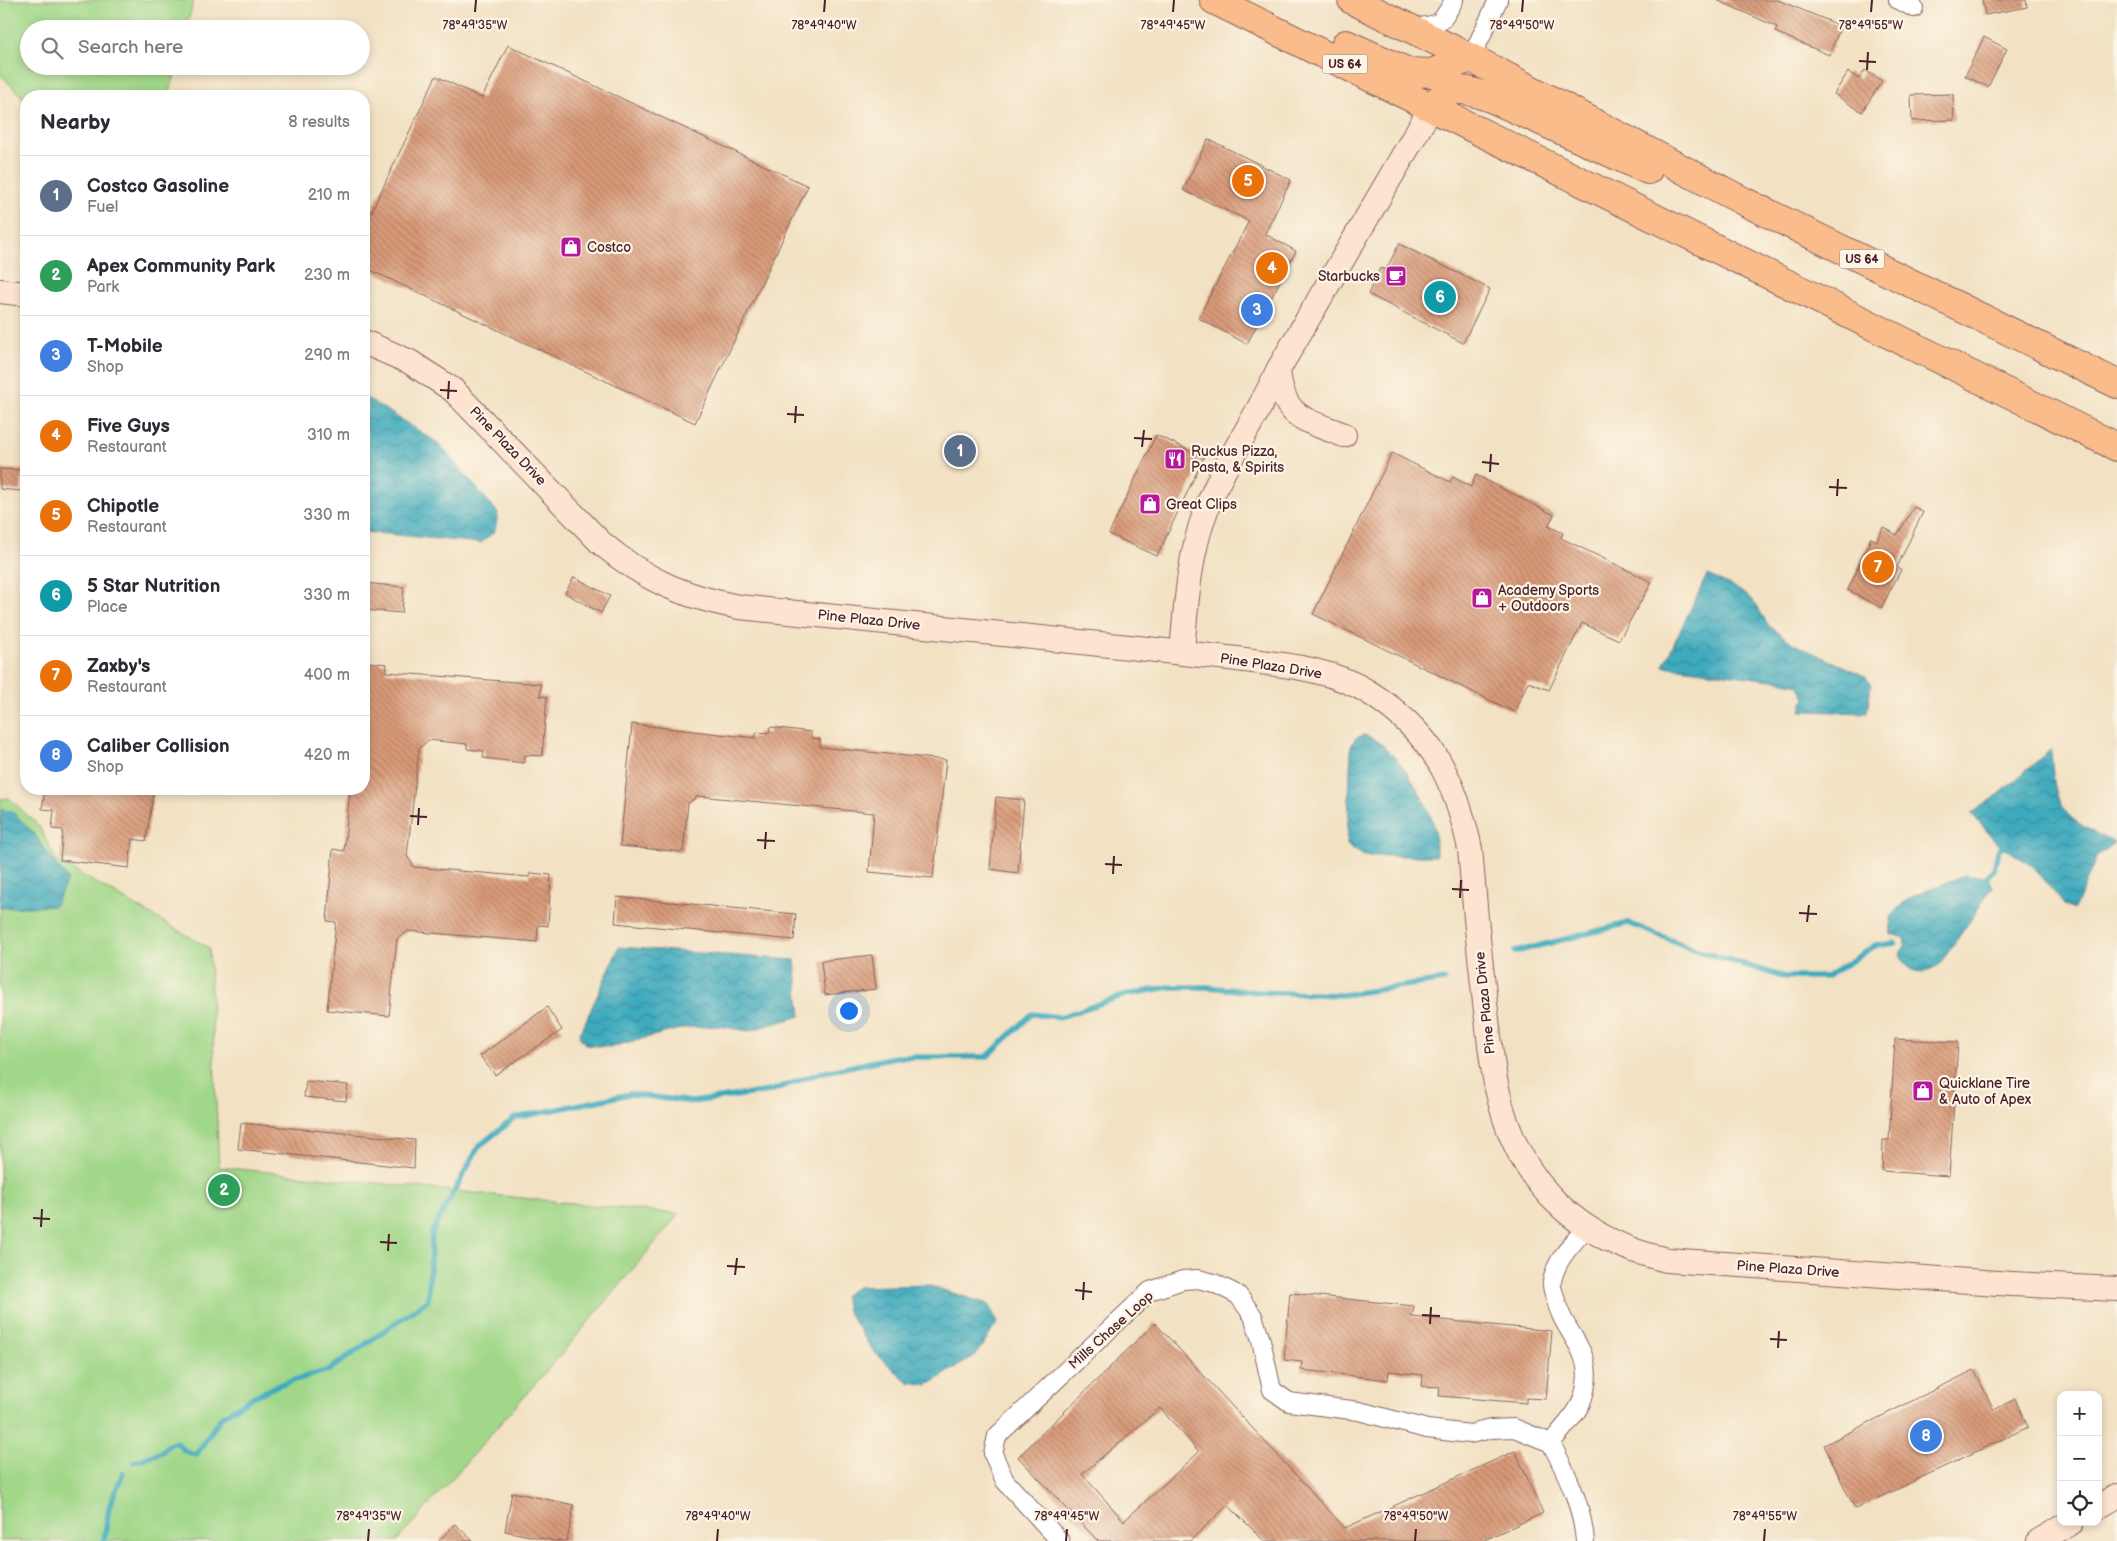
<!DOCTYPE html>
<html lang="en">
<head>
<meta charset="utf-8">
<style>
  :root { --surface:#fff; --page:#f2f2f3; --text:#2b2b33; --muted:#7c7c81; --line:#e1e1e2; --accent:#ea580c }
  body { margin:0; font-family:"Balsamiq Sans",sans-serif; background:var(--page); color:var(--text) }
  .controls { position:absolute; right:15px; bottom:15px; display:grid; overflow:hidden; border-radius:10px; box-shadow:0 2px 8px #0003 }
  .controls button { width:45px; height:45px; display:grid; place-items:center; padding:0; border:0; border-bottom:1px solid var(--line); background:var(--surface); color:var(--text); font:25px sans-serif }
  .you { position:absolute; left:848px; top:1010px; width:18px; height:18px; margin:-12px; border:4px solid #fff; border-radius:50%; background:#1a73e8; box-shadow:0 0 0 8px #1a73e833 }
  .badge { display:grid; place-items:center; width:32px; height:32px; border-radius:50%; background:var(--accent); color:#fff; font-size:16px; font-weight:700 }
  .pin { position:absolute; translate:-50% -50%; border:2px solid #fff; box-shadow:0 1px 5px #0006 }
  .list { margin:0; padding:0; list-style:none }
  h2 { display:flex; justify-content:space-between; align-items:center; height:65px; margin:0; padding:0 20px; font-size:21px }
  h2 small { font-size:16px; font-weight:400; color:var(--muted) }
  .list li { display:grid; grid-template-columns:32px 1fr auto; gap:15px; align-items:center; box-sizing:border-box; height:80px; padding:0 20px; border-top:1px solid var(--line) }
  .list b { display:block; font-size:19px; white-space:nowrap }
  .list p { margin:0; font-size:16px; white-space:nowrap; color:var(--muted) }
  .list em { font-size:16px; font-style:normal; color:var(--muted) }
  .icon { flex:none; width:28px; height:28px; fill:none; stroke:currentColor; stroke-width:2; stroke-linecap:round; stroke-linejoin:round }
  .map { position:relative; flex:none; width:2117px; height:1541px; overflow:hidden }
  .search { position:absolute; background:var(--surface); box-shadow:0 2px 8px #0003; left:20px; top:20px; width:350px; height:55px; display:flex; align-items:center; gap:12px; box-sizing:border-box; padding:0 18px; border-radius:28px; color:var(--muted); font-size:19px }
  .panel { position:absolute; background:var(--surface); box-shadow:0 2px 8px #0003; left:20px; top:90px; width:350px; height:705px; border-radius:20px }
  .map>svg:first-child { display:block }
  .green { fill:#a1d789; stroke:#767b5a }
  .water { fill:url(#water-waves); stroke:#446474 }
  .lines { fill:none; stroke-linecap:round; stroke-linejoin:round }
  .stream { stroke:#3eaabd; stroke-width:5.5 }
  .building { fill:url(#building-back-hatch); fill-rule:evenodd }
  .street-casing { stroke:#856360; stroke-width:20 }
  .secondary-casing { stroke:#856360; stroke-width:26 }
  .highway-casing { stroke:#856360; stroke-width:30 }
  .street { stroke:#fff; stroke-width:18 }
  .secondary { stroke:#fde4d1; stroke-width:24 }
  .highway { stroke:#fabc8b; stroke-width:28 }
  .ticks { fill:none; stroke:#4a1f2b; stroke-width:2 }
  .labels { text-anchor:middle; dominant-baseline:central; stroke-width:4.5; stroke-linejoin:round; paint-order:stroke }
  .shield { fill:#fcf5e5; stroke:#7f5f63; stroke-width:1 }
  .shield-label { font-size:12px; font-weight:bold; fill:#4a1f2b }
  .poi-label { font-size:14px; fill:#4a1f2b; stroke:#fcf5e5; text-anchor:start }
  .street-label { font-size:14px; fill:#4a1f2b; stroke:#fcf5e5 }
  .ticks-label { font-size:12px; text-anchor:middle; fill:#4a1f2b; stroke:#fcf5e5; stroke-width:4.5; stroke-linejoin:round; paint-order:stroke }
</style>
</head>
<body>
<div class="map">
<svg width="2117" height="1541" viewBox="0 0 2117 1541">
  <defs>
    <pattern id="water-waves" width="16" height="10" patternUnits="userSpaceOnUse" patternTransform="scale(1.25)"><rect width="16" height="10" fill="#3eaabd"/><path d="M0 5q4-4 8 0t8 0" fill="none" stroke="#368a9a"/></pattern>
    <pattern id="building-back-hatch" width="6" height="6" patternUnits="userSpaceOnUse" patternTransform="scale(1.25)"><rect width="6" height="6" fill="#d89a78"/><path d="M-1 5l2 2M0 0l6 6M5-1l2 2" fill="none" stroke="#b17d63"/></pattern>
  </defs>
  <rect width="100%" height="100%" fill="#fcf5e5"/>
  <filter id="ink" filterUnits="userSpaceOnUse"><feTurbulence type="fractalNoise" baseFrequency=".02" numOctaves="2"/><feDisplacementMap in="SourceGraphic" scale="10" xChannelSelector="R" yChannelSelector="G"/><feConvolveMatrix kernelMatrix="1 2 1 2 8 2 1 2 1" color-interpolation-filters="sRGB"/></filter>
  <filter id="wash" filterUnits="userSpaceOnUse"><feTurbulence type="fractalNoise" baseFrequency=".0096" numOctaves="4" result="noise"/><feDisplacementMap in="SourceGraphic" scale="20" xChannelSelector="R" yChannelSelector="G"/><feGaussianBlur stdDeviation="1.12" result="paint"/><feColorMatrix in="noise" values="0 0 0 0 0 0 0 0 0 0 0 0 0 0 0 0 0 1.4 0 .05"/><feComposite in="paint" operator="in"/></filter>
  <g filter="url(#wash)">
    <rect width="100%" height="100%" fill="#f2e1c3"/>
    <path class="green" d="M0,0H194L186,29H29V66H177L169,96H26V101L0,74Z
      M9,798L39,826L56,860L209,948L219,1167L679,1214L564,1351L397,1541H0V799Z"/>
    <path class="water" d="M367,398L438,443L498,513L495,531L481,543L364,532V399Z
      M1707,575L1731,585L1752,599L1769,626L1796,645L1865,676L1871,685L1867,713L1801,711L1805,697L1798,685L1780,681L1663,666Z
      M1362,735C1391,738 1427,799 1434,826C1436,835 1436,846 1436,856H1364L1347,845L1351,746L1355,739Z
      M2051,749C2055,811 2060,816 2115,843L2097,856L2074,910L2065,906L2034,867L1996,842L1971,813L1998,795Z
      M1,810L12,811L34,833L45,851L68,879L54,906L0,908Z
      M1964,875L1988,877L1993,887C1984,899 1943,963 1935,968C1919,977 1904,969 1900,953L1905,946L1904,938L1891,934L1890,917L1907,899Z
      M619,947L795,960L801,1016L748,1031L718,1026L684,1028L610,1047L586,1045L579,1036Z
      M927,1285L988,1304L998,1322L976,1355L928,1385L908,1382L873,1351L847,1311L844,1295L857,1287Z"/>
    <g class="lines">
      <path class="stream" d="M1982,881L1994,869L1998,851L2006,841
        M1515,952L1628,923L1699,951L1784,977H1826L1875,946L1895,943
        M134,1462L162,1452L167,1446L176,1442L185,1451L196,1455L221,1417L253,1397L281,1384L329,1370L428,1300L432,1232L479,1146L515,1118L630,1094L692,1102L770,1091L820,1073L895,1057H987L1032,1014L1060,1017L1126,995L1169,987H1207L1257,992L1342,995L1444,980
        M104,1541L109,1507L123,1473"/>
    </g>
    <g id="blocks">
      <path class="building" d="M1717,0H1778L1841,26L1829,55L1775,32L1777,27Z
        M1982,0H2026L2027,7L1985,15Z
        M1984,37L2007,49L1988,87L1965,76Z
        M508,45L808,186L695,423L364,267V227L436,76L482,98Z
        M1865,70L1882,81L1862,112L1834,94L1848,72L1859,79Z
        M1953,94L1954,120L1912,121L1911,95Z
        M1208,139L1291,180L1265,234L1296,251L1247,344L1198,318L1249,221L1183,190Z
        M1399,244L1490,289L1463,343L1368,294L1380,268L1386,270Z
        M1156,435L1204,457L1157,556L1109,534Z
        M1392,453L1450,482L1453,477L1471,487L1476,475L1554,515L1548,526L1563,533L1561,538L1652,582L1619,640L1582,623L1549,690L1528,682L1514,712L1313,614Z
        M0,469L23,470L21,491L0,489Z
        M1914,507L1923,512L1897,567L1901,570L1881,608L1848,590L1871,538L1877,541L1883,527L1897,535Z
        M574,577L610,596L601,613L565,593Z
        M364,583L404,587L402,613L364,610Z
        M367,662L387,664L386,672L541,684L540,696L547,697L542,756L525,755L524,763L483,758L484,751L467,749V744L428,740L419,749L407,856L414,867L529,877L530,873L551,875L548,926L538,925L537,942L408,931L397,939L389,1016L327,1010L336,922L327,921L333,849L344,851L350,789H364V686Z
        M632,724L755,738L757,732L769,733L770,727L811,732V738L820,739V747L946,760L933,878L869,872L874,813L698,796L688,803L683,852L620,846Z
        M45,789H154L146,841L132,839L129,868L60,860L63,830L52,829L54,810L42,809Z
        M996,797L1024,800L1018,873L990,869Z
        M617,897L796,914L794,940L615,923Z
        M872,955L876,989L825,995L821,961Z
        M547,1007L562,1030L495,1075L480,1056Z
        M1895,1039L1958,1042L1949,1176L1882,1171L1883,1140H1889Z
        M306,1081L348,1085L346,1101L304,1097Z
        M241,1123L415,1140L414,1168L238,1149Z
        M1290,1293L1414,1306L1412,1317L1552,1331L1546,1399L1526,1398V1403L1439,1396L1440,1387L1422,1386L1423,1375L1389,1371L1388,1380L1301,1370L1302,1362L1284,1360Z
        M1155,1323L1345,1528L1515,1451L1543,1513L1482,1541H1264L1228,1505L1190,1541H1098L1018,1457ZM1160,1408L1199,1452L1124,1521L1082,1474Z
        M1974,1370L1994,1410L2015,1399L2028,1427L1855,1509L1824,1445Z
        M512,1492L574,1505L567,1541H555L505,1531Z
        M455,1524L473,1541H439Z"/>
    </g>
  </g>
  <g filter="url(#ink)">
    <use href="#blocks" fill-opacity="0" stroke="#856360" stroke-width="1"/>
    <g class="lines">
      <g class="street-casing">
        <path id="street" d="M1898,0L1914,8
          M1411,28C1440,25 1440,26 1454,0
          M1471,58L1498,0
          M1551,1443C1560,1431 1575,1417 1581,1403C1601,1351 1564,1339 1555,1297C1554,1293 1551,1287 1552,1282C1555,1261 1572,1244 1586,1228
          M1060,1541L1005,1481L993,1454L997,1436L1150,1291L1183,1280L1198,1279L1214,1283L1238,1295L1253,1316L1261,1340L1272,1390L1289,1402L1359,1411L1427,1429L1470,1434L1491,1429L1514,1428L1551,1443C1567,1474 1582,1505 1585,1541"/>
      </g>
      <g class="secondary-casing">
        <path id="secondary" d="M0,291L26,294
          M364,342L410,362L453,390L600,542C645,580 682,596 739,607C869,621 999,633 1129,647C1165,651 1201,655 1237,659C1282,665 1331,668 1370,693C1432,733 1455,778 1470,849C1474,901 1479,952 1485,1003C1489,1033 1491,1064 1498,1093C1518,1183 1578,1240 1667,1260L2012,1284L2117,1289
          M1278,370C1283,418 1303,419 1344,435
          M1182,652C1186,606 1189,556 1205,513C1223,463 1257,419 1278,370L1432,106
          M2098,1507L2117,1496
          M2039,1541L2072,1522"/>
      </g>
      <g class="highway-casing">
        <path id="highway" d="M1214,0L2117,447
          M1352,0L1471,58L1743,201L2117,384
          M1346,44L1408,72L1431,73L1471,58
          M1432,106C1454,83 1463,89 1491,98L1648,170"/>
      </g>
      <use href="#street" class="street"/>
      <use href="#secondary" class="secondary"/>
      <use href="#highway" class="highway"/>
    </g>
  </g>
  <path class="ticks" d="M475,12L476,0M824,12L825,0M1173,12L1174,0M1522,12L1523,0M1871,12L1872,0M1859,61L1876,62M1867,70L1868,52M440,390L457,391M448,399L449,381M787,414L804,415M795,423L796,406M1134,438L1152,439M1142,447L1144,430M1482,462L1499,464M1490,472L1491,454M1829,487L1847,488M1837,496L1838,479M410,816L427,817M418,825L419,808M757,840L775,841M765,849L766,832M1105,864L1122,865M1113,874L1114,856M1452,889L1469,890M1460,898L1461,880M1799,913L1817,914M1807,922L1809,905M33,1218L50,1219M41,1227L42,1209M380,1242L397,1243M388,1251L389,1234M727,1266L745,1267M735,1275L737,1258M1075,1290L1092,1292M1083,1300L1084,1282M1422,1315L1440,1316M1430,1324L1431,1307M1770,1339L1787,1340M1778,1348L1779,1331M368,1541L369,1529M717,1541L718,1529M1066,1541L1067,1529M1415,1541L1416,1529M1764,1541L1765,1529"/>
  <defs>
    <g id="shop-square" transform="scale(1.125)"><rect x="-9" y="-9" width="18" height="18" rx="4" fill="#b5179e" stroke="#fcf5e5"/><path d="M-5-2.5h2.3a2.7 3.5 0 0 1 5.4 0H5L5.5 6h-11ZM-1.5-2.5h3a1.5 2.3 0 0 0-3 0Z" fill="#fff"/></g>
    <g id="cafe-square" transform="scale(1.125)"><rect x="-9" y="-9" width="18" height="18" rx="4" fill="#b5179e" stroke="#fcf5e5"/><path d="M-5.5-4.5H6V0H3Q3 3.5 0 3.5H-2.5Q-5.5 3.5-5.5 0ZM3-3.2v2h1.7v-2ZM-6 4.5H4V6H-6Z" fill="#fff"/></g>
    <g id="restaurant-square" transform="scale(1.125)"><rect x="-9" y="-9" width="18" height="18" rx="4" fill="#b5179e" stroke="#fcf5e5"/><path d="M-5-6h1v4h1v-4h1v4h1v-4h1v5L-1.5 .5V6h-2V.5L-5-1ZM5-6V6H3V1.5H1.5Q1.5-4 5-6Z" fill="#fff"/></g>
  </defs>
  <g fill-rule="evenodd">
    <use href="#shop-square" x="571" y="247"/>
    <use href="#cafe-square" x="1396" y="276"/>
    <use href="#restaurant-square" x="1175" y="459"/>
    <use href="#shop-square" x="1150" y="504"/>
    <use href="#shop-square" x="1482" y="598"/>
    <use href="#shop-square" x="1923" y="1091"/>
  </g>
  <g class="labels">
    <g class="shield">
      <rect x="1322.5" y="54.5" width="45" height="19" rx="4"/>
      <rect x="1839.5" y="249.5" width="45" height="19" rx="4"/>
    </g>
    <g class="shield-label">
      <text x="1345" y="64">US 64</text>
      <text x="1862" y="259">US 64</text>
    </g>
    <g class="poi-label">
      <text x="587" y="247">Costco</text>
      <text x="1380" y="276" text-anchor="end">Starbucks</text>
      <text x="1191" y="451">Ruckus Pizza,<tspan x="1191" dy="16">Pasta, &amp; Spirits</tspan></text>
      <text x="1166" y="504">Great Clips</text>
      <text x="1498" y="590">Academy Sports<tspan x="1498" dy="16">+ Outdoors</tspan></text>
      <text x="1939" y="1083">Quicklane Tire<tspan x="1939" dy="16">&amp; Auto of Apex</tspan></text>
    </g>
    <g class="street-label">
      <text transform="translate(508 446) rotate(46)">Pine Plaza Drive</text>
      <text transform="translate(869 620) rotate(6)">Pine Plaza Drive</text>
      <text transform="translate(1271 666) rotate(9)">Pine Plaza Drive</text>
      <text transform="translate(1485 1003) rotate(-96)">Pine Plaza Drive</text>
      <text transform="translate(1788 1269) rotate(4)">Pine Plaza Drive</text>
      <text transform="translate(1111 1330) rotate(-42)">Mills Chase Loop</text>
    </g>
  </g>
  <g class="ticks-label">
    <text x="475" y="29">78°49'35"W</text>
    <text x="824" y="29">78°49'40"W</text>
    <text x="1173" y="29">78°49'45"W</text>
    <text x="1522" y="29">78°49'50"W</text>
    <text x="1871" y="29">78°49'55"W</text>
    <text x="369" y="1520">78°49'35"W</text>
    <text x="718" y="1520">78°49'40"W</text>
    <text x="1067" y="1520">78°49'45"W</text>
    <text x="1416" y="1520">78°49'50"W</text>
    <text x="1765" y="1520">78°49'55"W</text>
  </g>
</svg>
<div class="controls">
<button>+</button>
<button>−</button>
<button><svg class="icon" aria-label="locate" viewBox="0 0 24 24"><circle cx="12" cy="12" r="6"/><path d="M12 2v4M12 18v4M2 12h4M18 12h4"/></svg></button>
</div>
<div class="you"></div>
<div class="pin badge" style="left:960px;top:451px;background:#5c6f8a">1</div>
<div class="pin badge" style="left:224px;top:1190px;background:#2e9e5b">2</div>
<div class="pin badge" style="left:1257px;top:310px;background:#3f7fe0">3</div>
<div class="pin badge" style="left:1272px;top:268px;background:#e8710a">4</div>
<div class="pin badge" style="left:1248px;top:181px;background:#e8710a">5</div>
<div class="pin badge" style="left:1440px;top:297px;background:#0f9aa8">6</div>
<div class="pin badge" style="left:1878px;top:567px;background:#e8710a">7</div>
<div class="pin badge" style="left:1926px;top:1436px;background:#3f7fe0">8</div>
<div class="search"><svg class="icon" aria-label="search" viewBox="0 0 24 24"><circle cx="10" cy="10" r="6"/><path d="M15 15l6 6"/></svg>Search here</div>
<section class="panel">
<h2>Nearby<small>8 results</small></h2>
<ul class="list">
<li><span class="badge" style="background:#5c6f8a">1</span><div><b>Costco Gasoline</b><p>Fuel</p></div><em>210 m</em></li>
<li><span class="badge" style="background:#2e9e5b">2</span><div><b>Apex Community Park</b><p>Park</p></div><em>230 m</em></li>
<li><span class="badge" style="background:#3f7fe0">3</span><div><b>T-Mobile</b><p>Shop</p></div><em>290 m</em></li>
<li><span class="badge" style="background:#e8710a">4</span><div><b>Five Guys</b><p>Restaurant</p></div><em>310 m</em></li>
<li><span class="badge" style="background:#e8710a">5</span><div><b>Chipotle</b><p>Restaurant</p></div><em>330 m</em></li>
<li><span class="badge" style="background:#0f9aa8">6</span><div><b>5 Star Nutrition</b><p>Place</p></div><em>330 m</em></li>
<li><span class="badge" style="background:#e8710a">7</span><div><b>Zaxby's</b><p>Restaurant</p></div><em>400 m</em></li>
<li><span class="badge" style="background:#3f7fe0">8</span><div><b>Caliber Collision</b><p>Shop</p></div><em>420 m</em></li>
</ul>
</section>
</div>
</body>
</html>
